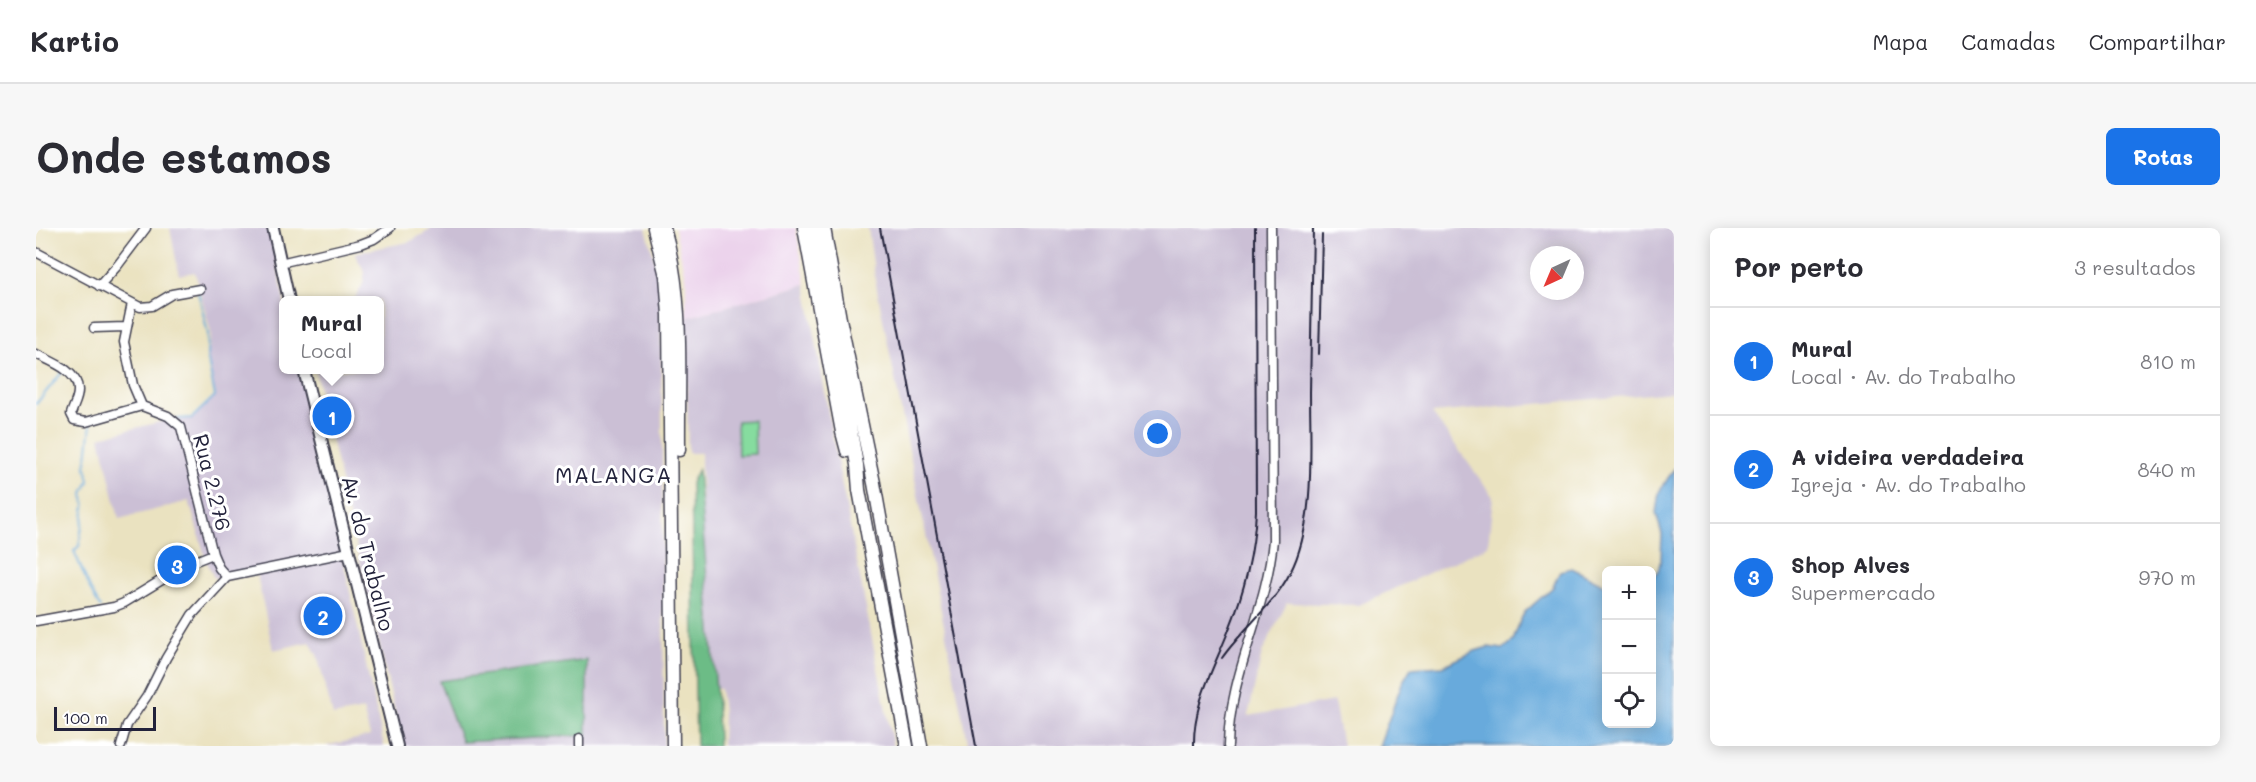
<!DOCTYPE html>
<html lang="pt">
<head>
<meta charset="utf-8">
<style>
  :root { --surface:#fff; --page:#f7f7f7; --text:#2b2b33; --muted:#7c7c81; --line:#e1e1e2; --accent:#1a73e8 }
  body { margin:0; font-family:Mali,sans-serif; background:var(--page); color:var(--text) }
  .controls { position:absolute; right:18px; bottom:18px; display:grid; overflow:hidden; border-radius:9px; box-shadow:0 3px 15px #0003 }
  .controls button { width:54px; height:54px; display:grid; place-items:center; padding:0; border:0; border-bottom:2px solid var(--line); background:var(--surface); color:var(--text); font:30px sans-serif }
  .compass { position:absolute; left:1494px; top:18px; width:54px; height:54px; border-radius:50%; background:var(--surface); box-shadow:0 3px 15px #0003; rotate:224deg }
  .scale { position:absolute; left:18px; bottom:15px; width:102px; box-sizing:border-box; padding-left:6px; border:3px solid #22223b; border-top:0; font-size:16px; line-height:21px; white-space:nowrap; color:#22223b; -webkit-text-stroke:4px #fff; paint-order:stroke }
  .you { position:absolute; left:1122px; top:206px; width:21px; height:21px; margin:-15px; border:4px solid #fff; border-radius:50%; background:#1a73e8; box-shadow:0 0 0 9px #1a73e833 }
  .badge { display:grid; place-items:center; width:39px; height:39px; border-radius:50%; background:var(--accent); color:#fff; font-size:20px; font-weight:700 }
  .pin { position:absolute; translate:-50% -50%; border:3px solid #fff; box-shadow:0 2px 6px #0006 }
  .popup { position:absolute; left:243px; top:68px; width:105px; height:78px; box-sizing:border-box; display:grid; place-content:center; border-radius:9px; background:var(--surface); filter:drop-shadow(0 2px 4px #0005); font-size:20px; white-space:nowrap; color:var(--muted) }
  .popup b { font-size:22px; color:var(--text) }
  .popup::after { content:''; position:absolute; left:50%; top:100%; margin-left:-12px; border:12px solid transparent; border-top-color:var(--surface) }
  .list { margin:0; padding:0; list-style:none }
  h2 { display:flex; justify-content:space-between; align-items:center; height:78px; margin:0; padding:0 24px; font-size:26px }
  h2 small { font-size:20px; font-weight:400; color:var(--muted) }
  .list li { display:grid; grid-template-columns:39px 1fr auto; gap:18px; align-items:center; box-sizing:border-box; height:108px; padding:0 24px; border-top:2px solid var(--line) }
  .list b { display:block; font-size:22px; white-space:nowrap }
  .list p { margin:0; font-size:20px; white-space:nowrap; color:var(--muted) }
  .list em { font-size:20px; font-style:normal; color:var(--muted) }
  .icon { flex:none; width:33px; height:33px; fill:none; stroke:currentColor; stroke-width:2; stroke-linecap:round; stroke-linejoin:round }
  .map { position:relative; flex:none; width:1638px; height:518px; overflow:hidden; border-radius:9px }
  header { display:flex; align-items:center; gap:36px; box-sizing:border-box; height:84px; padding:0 30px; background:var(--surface); border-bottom:2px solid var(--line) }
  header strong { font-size:28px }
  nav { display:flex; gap:33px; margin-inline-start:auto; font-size:21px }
  .intro { display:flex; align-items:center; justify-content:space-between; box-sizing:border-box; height:144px; padding:0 36px }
  h1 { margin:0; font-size:42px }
  .button { padding:15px 27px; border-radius:9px; background:var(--accent); color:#fff; font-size:21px; font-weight:700 }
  main { display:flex; gap:36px; padding:0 36px }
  aside { flex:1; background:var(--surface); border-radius:9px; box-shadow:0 3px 15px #0003 }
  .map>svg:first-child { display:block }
  .built { fill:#ebd1eb }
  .industrial { fill:#cbbfd5; fill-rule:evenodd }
  .green { fill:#86dc9f; stroke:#547f6d; stroke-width:1.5 }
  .forest { fill:#6cbc86; stroke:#476f60; stroke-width:1.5 }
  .water { fill:#68aadc; stroke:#45668c; stroke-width:1.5 }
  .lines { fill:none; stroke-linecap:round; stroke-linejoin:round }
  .stream { stroke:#68aadc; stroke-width:2 }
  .minor-casing { stroke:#403f4f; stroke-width:11 }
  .major-casing { stroke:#403f4f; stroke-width:14 }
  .highway-casing { stroke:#403f4f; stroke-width:15 }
  .minor { stroke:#fff; stroke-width:8 }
  .major { stroke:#fff; stroke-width:10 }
  .highway { stroke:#fff; stroke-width:12 }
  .rail { stroke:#22223b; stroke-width:2 }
  .labels { text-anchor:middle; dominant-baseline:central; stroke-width:6; stroke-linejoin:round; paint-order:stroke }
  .street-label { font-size:21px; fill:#22223b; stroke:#fff }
  .neighbourhood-label { font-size:22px; letter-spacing:1.5px; fill:#22223b; stroke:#fff }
</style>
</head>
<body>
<header>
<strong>Kartio</strong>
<nav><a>Mapa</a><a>Camadas</a><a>Compartilhar</a></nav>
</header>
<div class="intro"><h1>Onde estamos</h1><a class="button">Rotas</a></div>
<main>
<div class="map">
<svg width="1638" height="518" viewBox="0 0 1638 518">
  <rect width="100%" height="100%" fill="#fff"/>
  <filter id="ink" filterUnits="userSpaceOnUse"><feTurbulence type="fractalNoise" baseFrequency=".0167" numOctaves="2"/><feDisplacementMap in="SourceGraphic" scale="12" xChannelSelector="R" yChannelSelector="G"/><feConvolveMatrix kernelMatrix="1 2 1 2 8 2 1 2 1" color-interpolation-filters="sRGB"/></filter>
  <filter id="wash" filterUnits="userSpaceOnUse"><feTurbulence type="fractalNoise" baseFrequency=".008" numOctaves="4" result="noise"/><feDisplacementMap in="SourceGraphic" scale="24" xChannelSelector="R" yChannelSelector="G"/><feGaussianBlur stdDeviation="1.35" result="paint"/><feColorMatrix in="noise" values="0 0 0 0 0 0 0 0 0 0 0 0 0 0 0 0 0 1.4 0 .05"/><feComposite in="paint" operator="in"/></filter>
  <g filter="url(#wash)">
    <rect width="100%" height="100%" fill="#eae2c0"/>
    <path class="built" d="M639,0H760L770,56L650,90V54Z"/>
    <path class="industrial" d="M134,0H234L248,72V142H265L348,518H289L334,508L327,482L297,488L281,427L274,414L237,422L221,347L178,350L170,332L153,273L83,291L64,209L131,192L156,191L180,168L172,129L175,105L159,44L143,47Z
      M393,0H610L625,56L628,518H367L279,142H344V72H318L327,56L329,44L318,25L373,14L394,2Z
      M832,0H1638V164L1396,185L1457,269L1452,318L1323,377L1251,375L1226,425L1212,488L1298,473L1306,518H932L840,56ZM1503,27H1539V63H1503Z
      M770,56L797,211L857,518H686L687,484L684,461L673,460L666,298L665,225H652L650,90Z"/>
    <path class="green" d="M718,192L719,226L702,227L701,193Z"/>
    <path class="forest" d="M662,241L681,475L682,518H660L655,255Z
      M551,432V507L426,514L403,453Z"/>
    <path class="water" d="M1638,241V518H1343L1366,455L1375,440L1407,438L1439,423L1452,419L1467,421L1477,413L1484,393L1489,384L1517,359L1524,343L1536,340L1570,358V496H1616V351L1622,344L1625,330L1626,306L1620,285L1623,264Z"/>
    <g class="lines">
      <path class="stream" d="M0,176L28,142
        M141,191L156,190L179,168L171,128L172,106L162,64
        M55,196L50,239L53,253L47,265L49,277L43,318L38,323L55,363L64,379"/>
    </g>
  </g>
  <g filter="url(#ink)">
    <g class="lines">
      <g class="minor-casing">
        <path id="minor" d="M0,24L104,79L116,78L136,66L164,61
          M244,35L325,16L338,11L354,0
          M63,58L82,37L110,0
          M96,75L88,114L97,157L106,178
          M58,100L89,99
          M0,126C14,133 43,143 42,163C42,171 37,179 35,186L38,192L50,194L106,178L132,188L145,199L177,326L183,340L191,349L313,324
          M142,323L152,336
          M0,393L78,379L88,375L152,336L177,326
          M543,511V518
          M85,518L91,497L111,468L130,430L156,387L191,349
          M1192,518C1193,447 1231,382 1237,312L1235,0"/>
      </g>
      <g class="major-casing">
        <path id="major" d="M237,0L253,72
          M268,142L361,518"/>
      </g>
      <g class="highway-casing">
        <path id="highway" d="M618,0L630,48L633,87L637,518
          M628,0C649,72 642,148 643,222
          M768,0L806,204L811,223
          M778,0L821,237L823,262L871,518
          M788,0L804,91L838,255L885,518"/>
      </g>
      <use href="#minor" class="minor"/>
      <use href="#major" class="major"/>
      <use href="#highway" class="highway"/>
      <path class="rail" d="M844,0L940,518
        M1283,126L1286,7
        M1186,430C1207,400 1237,378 1254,345C1280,295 1274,219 1274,164C1275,110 1276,55 1277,0
        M1158,518C1157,476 1177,442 1192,404C1208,365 1218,326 1220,283L1219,0"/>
    </g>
  </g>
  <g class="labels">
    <g class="street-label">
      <text transform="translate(177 254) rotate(76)">Rua 2.276</text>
      <text transform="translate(333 325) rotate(76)">Av. do Trabalho</text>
    </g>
    <g class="neighbourhood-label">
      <text x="578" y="246">MALANGA</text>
    </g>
  </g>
</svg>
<div class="controls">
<button>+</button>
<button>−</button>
<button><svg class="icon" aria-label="locate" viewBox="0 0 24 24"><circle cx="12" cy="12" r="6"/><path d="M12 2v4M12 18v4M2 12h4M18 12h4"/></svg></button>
</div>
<svg class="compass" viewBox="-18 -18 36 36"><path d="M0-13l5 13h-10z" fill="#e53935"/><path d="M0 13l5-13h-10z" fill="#7c7c81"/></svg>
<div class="scale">100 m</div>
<div class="you"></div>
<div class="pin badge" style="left:296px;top:188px">1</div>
<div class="popup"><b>Mural</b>Local</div>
<div class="pin badge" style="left:287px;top:388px">2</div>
<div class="pin badge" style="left:141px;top:337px">3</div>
</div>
<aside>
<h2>Por perto<small>3 resultados</small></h2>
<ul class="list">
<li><span class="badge">1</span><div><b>Mural</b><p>Local · Av. do Trabalho</p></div><em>810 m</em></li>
<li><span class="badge">2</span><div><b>A videira verdadeira</b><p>Igreja · Av. do Trabalho</p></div><em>840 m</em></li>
<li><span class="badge">3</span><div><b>Shop Alves</b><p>Supermercado</p></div><em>970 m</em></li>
</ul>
</aside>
</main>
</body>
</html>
